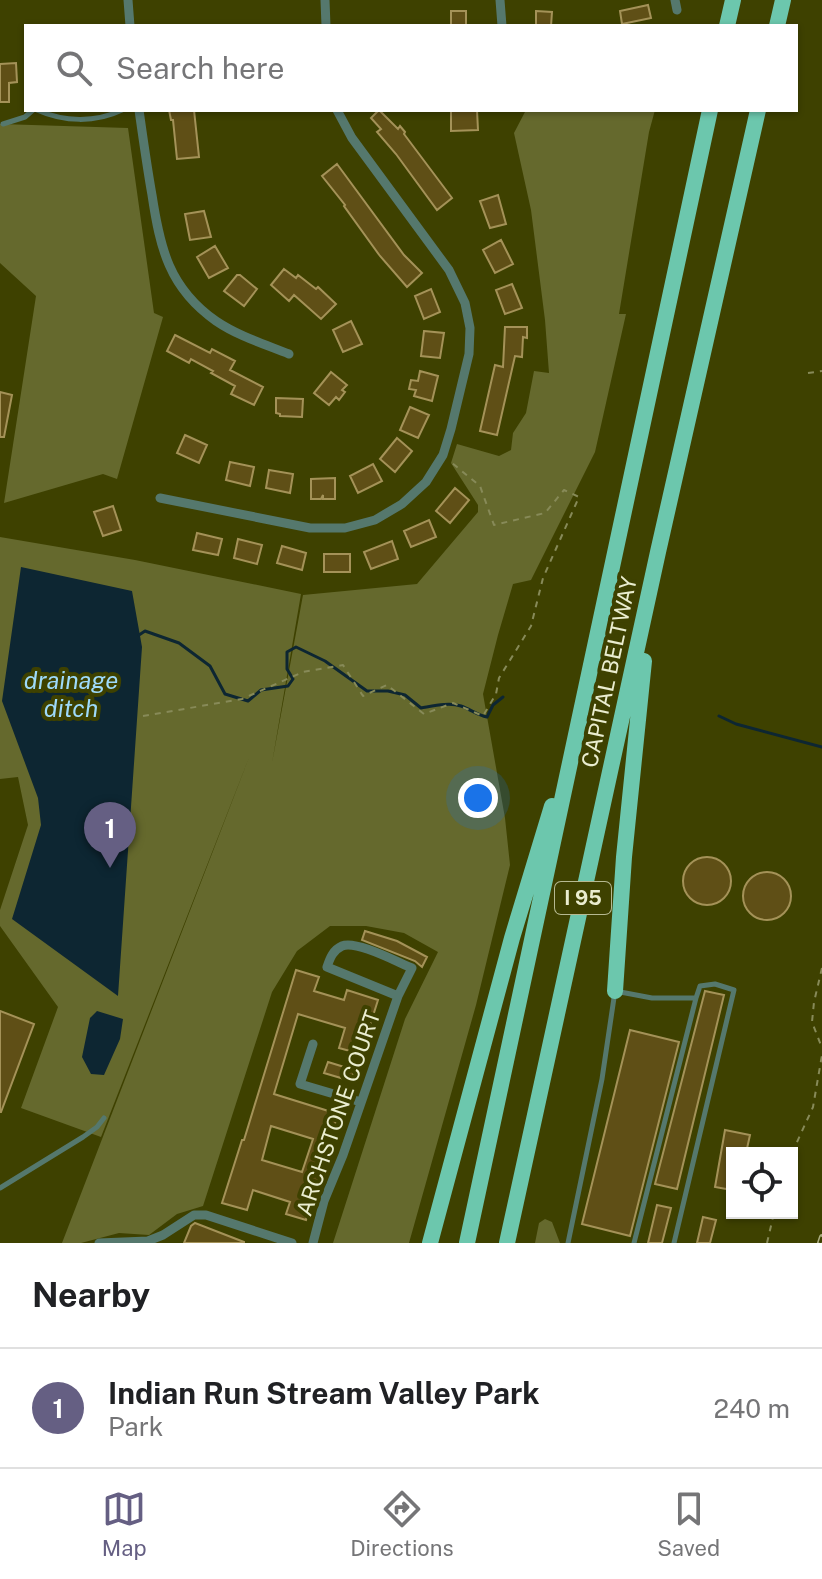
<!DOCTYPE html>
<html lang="en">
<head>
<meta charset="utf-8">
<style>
  :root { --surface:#fff; --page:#f2f2f2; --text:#202124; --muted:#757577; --line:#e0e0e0; --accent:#655f83 }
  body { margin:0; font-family:"Public Sans",sans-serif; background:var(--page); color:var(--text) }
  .controls { position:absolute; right:24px; bottom:24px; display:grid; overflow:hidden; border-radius:0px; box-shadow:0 2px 6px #0004 }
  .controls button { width:72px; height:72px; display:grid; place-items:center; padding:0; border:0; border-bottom:2px solid var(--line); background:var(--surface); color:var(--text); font:40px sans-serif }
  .you { position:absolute; left:478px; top:798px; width:28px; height:28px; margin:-20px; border:6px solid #fff; border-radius:50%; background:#1a73e8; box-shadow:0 0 0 12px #1a73e833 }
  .badge { display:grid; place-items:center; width:52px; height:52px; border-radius:50%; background:var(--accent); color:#fff; font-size:26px; font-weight:700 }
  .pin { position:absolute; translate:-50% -66px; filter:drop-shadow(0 2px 4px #0008) }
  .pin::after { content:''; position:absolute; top:42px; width:28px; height:24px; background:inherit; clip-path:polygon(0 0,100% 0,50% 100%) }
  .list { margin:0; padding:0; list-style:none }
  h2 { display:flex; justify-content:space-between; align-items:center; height:104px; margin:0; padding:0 32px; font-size:34px }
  h2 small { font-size:26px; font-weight:400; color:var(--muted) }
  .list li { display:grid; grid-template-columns:52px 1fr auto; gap:24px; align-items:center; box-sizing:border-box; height:120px; padding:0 32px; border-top:2px solid var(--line) }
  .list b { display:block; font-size:30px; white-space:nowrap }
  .list p { margin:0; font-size:26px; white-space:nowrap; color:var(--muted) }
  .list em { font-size:26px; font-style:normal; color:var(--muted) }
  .icon { flex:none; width:44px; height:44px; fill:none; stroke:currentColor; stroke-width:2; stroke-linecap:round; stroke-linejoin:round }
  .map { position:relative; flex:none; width:822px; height:1243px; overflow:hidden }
  .search { position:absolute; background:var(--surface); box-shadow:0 2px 6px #0004; left:24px; right:24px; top:24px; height:88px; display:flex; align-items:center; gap:20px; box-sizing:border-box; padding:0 28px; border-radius:0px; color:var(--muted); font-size:30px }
  .sheet { height:224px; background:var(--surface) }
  nav { display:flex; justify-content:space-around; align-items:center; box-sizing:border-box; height:112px; border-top:2px solid var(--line); background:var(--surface); font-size:22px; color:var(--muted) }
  nav a { display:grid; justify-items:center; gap:4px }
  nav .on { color:var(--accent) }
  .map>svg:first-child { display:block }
  .green { fill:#65692d }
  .water { fill:#0d2632 }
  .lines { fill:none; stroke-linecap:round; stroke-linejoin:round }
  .stream { stroke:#0d2632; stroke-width:3 }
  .building { fill:#5f4f16; stroke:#a49258; stroke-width:2; fill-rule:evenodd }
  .path { stroke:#878a58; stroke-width:2; stroke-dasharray:6 6; stroke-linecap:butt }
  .lane { stroke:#55786d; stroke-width:5 }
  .street { stroke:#55786d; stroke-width:9 }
  .highway { stroke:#6cc7ad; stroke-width:16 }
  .rail-casing { stroke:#aaad81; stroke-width:6 }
  .rail { stroke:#3e4100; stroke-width:3; stroke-dasharray:9; stroke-linecap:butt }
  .labels { text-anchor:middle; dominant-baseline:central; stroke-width:8; stroke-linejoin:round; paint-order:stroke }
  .shield { fill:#3e4100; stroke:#b6b991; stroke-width:2 }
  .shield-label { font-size:20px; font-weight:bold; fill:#eaedcf }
  .street-label { font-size:22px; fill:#eaedcf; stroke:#3e4100 }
  .water-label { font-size:24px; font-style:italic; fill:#9edafa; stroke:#3e4100 }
</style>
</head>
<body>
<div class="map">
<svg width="822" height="1243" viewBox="0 0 822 1243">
  <rect width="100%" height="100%" fill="#3e4100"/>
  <path class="green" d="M526,110H655L649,132L619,314H626L595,452L531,580L513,584L498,635L483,694L505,818L510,865L476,1005L409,1243H333L405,1019L438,952L404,933L366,926H330L297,951L272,992L203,1206L177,1214L149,1235L119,1233L81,1243H62L250,755L101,1137L21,1108L58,1007L0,926V910L28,825L18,777L0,779V537L135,560L301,594L272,763L303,595L417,584L478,512V505L451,463L457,444L499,456L511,450L513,433L526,413L534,371L549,373L545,320L531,210L514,133Z
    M0,124L128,128L154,313L163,317L117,479L103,474L4,503L36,296L0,263Z
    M545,1219L552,1222L560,1243H535L539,1223Z"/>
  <path class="water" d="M21,567L132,591L142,647L118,996L12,919L41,825L38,798L2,701Z
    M97,1011L123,1019L120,1039L104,1075L91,1074L82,1057L90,1018Z"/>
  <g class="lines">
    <path class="stream" d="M139,635L145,631L179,643L210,666L225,694L248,701L261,690L288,686L293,679L287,669V652L296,647L325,661L367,691H388L405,695L421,708C433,706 449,702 461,706C470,709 477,715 487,717L493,705L503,697
      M719,716L736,724L822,747"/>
  </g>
  <path class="building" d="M648,5L651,18L622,24L620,11Z
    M451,11H466V26H451Z
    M536,11L552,12L551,26H536Z
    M16,63L17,82L9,83V102H0V64Z
    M169,110H194L199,157L177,159L173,120H171Z
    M379,110L398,129L400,126L405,132L404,134L452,198L437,210L396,154L377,132L381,129L371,118Z
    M451,110H477L478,130L451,131Z
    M337,164L404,255L422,273L407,287L380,256L344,206L345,205L322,176Z
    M498,195L506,224L490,228L480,201Z
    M204,211L211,237L190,240L185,214Z
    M501,240L513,264L495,273L483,250Z
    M215,246L228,268L209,278L197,257Z
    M284,269L296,278L298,275L316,289L318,287L336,304L321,319L294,295L289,301L271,285Z
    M237,275H240L257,289L244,306L224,291Z
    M512,284L522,308L505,314L496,290Z
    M431,289L440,312L424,319L415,296Z
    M351,321L362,344L343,352L333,330Z
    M505,327H527V338L523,337L522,357L515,356L497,435L480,431L495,365L503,367Z
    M424,331L444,333L440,358L421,356Z
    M175,335L210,353L212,349L235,361L230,370L263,387L254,405L231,394L235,386L211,373L213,371L191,359L189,363L167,351Z
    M420,371L438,376L432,401L414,396L416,390L409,389L411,380L418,381Z
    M331,372L347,385L342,390L345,392L339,400L336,397L329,405L314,393Z
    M0,392L12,395L4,437H0Z
    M276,398L303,399L302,417L280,416V414L276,413Z
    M410,407L429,415L418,438L400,430Z
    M185,435L207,445L199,463L177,453Z
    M397,438L412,451L395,472L380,459Z
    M230,462L254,467L250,486L226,480Z
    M373,464L382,481L358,493L350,476Z
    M269,470L293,474L290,493L266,488Z
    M335,478V499H323V495L321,499H311V479Z
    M455,488L469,500L450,523L436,511Z
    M113,506L121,530L103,536L94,512Z
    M429,520L436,537L411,547L404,531Z
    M197,533L222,539L218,555L193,550Z
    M238,539L262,545L257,564L234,558Z
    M392,541L398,559L371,569L364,552Z
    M282,546L306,553L302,570L277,563Z
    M324,554H350V572H324Z
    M683 881a24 24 0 1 1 48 0a24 24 0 1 1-48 0Z
    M743 896a24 24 0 1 1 48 0a24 24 0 1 1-48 0Z
    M365,931L397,941L427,957L422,967L415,961L362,940Z
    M296,970L319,977L314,991L344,1000L347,990L378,1000L361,1054L339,1048L345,1028L298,1014L274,1094L338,1114L306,1220L286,1214L290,1202L253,1190L247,1210L222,1203L242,1140H244ZM271,1126L313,1139L302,1172L262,1160Z
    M705,991L724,995L677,1189L655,1184Z
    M0,1011L34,1024L1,1112H0Z
    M630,1030L679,1042L630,1236L582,1224Z
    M328,1062L354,1070L351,1081L324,1073Z
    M725,1130L750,1135L746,1153H732V1190L715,1187Z
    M657,1205L671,1208L662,1243H648Z
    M703,1217L716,1220L710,1243H697Z
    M195,1223L244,1242V1243H184L191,1226Z"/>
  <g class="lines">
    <path class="path" d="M808,373L822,371
      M143,716L242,699L303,672L343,665L363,696L387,685L424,714L453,703L483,716L496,694L499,678L531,626L543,578L579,497L564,490L545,513L494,525L480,486L452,463
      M822,968L814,1002L812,1022L822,1048
      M792,1153L813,1107L822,1055
      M767,1243L774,1213"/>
    <path class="lane" d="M37,110C64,122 95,123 122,110
      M3,124L25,117L33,110
      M0,1188L83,1137L97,1127L104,1118
      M568,1243L602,1079L615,991L652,998H696L700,986L715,984L734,990L674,1243
      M634,1243L696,998"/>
    <path class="street" d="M128,0L130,26
      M325,0L326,26
      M500,0L502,26
      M675,0L677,10
      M139,110C143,138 147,167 152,195C160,248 169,288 216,321C238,336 264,344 289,354
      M160,498L310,528H345L375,520L402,504L426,482L443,455L451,429L469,354L470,328L465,303L449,270L352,138L337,110
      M313,1044L300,1084L361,1102
      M99,1243L148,1241L163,1235L194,1215H206L292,1243
      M313,1243L324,1201L343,1155L398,996L412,968C397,962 356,940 342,946C333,950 330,958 327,967L398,996"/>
    <path class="highway" d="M727,26L733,0
      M777,26L783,0
      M615,991L624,857L644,661
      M430,1243L512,938L552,806
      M467,1243L710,110
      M507,1243L658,552L758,110"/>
    <g class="rail-casing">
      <path id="rail" d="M820,1243L822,1237"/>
    </g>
    <use href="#rail" class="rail"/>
  </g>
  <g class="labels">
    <rect class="shield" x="555" y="882" width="56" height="32" rx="6"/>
    <g class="shield-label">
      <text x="583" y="898">I 95</text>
    </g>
    <g class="street-label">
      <text transform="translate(609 672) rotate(-78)">CAPITAL BELTWAY</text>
      <text transform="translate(338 1113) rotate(-71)">ARCHSTONE COURT</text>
    </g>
    <g class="water-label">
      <text x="71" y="680">drainage<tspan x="71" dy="28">ditch</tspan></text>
    </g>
  </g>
</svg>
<div class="controls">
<button><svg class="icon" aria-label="locate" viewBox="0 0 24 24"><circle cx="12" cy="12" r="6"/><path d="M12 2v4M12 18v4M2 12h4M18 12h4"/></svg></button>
</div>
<div class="you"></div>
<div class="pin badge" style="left:110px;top:868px">1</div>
<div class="search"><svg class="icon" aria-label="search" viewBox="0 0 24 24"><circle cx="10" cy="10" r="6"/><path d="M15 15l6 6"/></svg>Search here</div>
</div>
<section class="sheet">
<h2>Nearby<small></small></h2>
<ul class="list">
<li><span class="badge">1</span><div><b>Indian Run Stream Valley Park</b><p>Park</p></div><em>240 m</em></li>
</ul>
</section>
<nav>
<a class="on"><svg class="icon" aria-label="map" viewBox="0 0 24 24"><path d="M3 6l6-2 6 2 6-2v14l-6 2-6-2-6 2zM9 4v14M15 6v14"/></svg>Map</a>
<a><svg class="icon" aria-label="directions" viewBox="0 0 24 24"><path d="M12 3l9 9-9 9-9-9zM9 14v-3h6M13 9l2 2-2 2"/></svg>Directions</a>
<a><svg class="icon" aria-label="saved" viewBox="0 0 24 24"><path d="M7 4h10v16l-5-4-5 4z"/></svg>Saved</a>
</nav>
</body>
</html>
